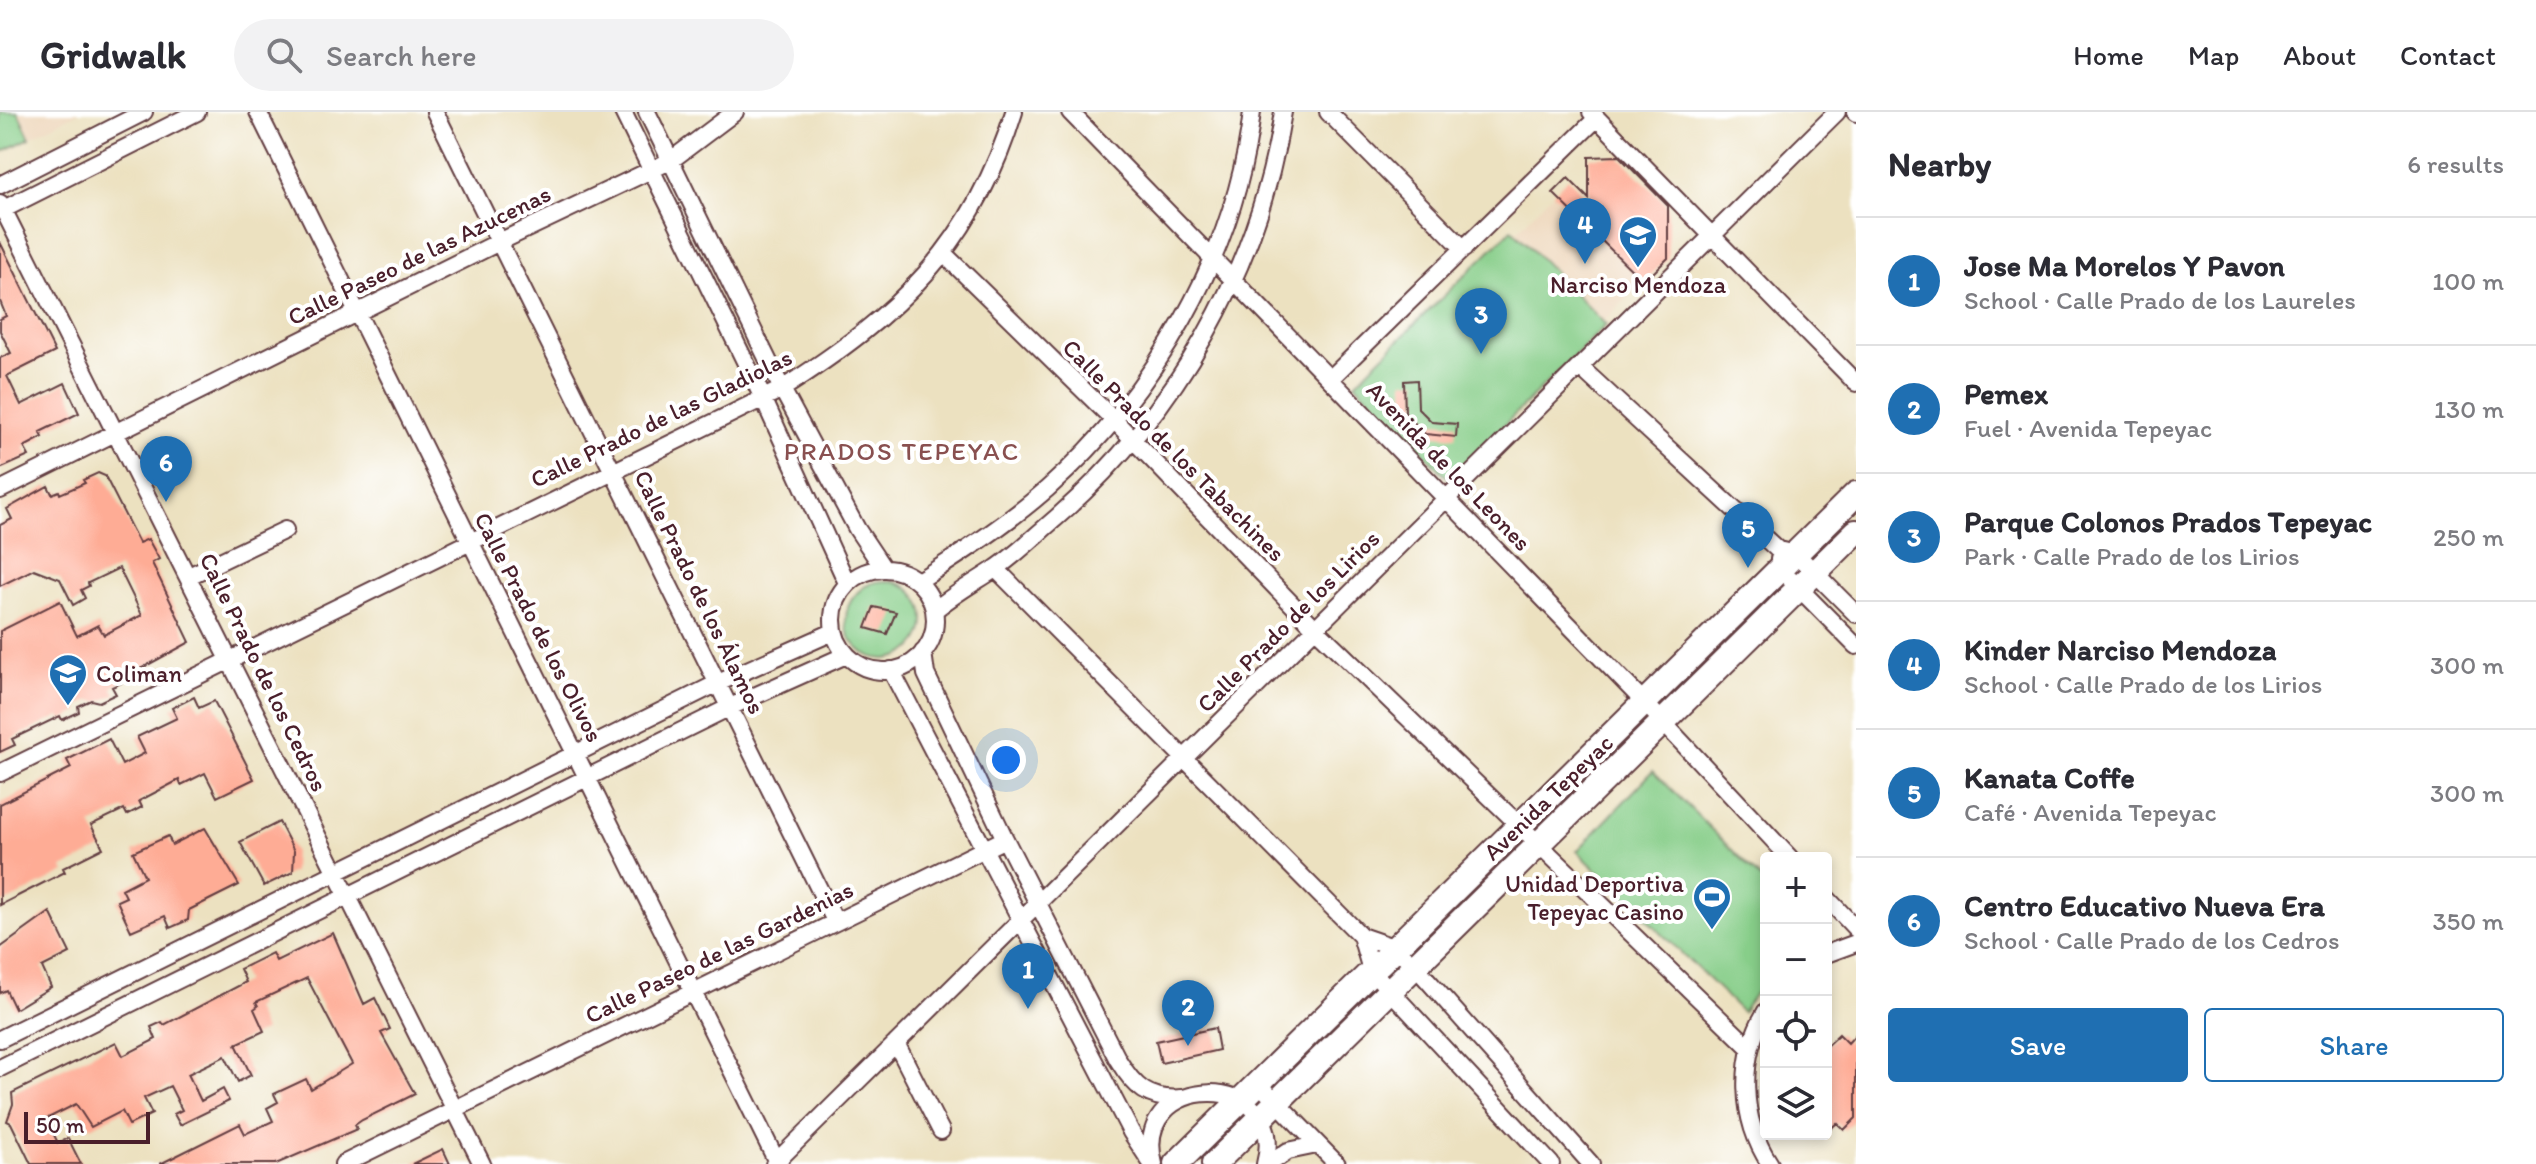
<!DOCTYPE html>
<html lang="en">
<head>
<meta charset="utf-8">
<style>
  :root { --surface:#fff; --page:#f2f2f3; --text:#2b2b33; --muted:#7c7c81; --line:#e1e1e2; --accent:#1f6fb2 }
  body { margin:0; font-family:Itim,sans-serif; background:var(--page); color:var(--text) }
  .controls { position:absolute; right:24px; bottom:24px; display:grid; overflow:hidden; border-radius:8px; box-shadow:0 4px 12px #0003 }
  .controls button { width:72px; height:72px; display:grid; place-items:center; padding:0; border:0; border-bottom:2px solid var(--line); background:var(--surface); color:var(--text); font:40px sans-serif }
  .scale { position:absolute; left:24px; bottom:20px; width:126px; box-sizing:border-box; padding-left:8px; border:4px solid #4a1f2b; border-top:0; font-size:22px; line-height:28px; white-space:nowrap; color:#4a1f2b; -webkit-text-stroke:6px #fff; paint-order:stroke }
  .you { position:absolute; left:1006px; top:648px; width:28px; height:28px; margin:-20px; border:6px solid #fff; border-radius:50%; background:#1a73e8; box-shadow:0 0 0 12px #1a73e833 }
  .badge { display:grid; place-items:center; width:52px; height:52px; border-radius:50%; background:var(--accent); color:#fff; font-size:26px; font-weight:700 }
  .pin { position:absolute; translate:-50% -66px; filter:drop-shadow(0 2px 4px #0008) }
  .pin::after { content:''; position:absolute; top:42px; width:28px; height:24px; background:inherit; clip-path:polygon(0 0,100% 0,50% 100%) }
  .list { margin:0; padding:0; list-style:none }
  h2 { display:flex; justify-content:space-between; align-items:center; height:104px; margin:0; padding:0 32px; font-size:34px }
  h2 small { font-size:26px; font-weight:400; color:var(--muted) }
  .list li { display:grid; grid-template-columns:52px 1fr auto; gap:24px; align-items:center; box-sizing:border-box; height:128px; padding:0 32px; border-top:2px solid var(--line) }
  .list b { display:block; font-size:30px; white-space:nowrap }
  .list p { margin:0; font-size:26px; white-space:nowrap; color:var(--muted) }
  .list em { font-size:26px; font-style:normal; color:var(--muted) }
  .actions { display:flex; gap:16px; padding:24px 32px }
  .actions a { flex:1; padding:18px 0; border:2px solid var(--accent); border-radius:8px; text-align:center; font-size:28px; color:var(--accent) }
  .actions .main { background:var(--accent); color:#fff }
  .icon { flex:none; width:44px; height:44px; fill:none; stroke:currentColor; stroke-width:2; stroke-linecap:round; stroke-linejoin:round }
  .map { position:relative; flex:none; width:1856px; height:1052px; overflow:hidden }
  header { display:flex; align-items:center; gap:48px; box-sizing:border-box; height:112px; padding:0 40px; background:var(--surface); border-bottom:2px solid var(--line) }
  header strong { font-size:38px }
  nav { display:flex; gap:44px; margin-inline-start:auto; font-size:28px }
  .search { width:560px; height:72px; background:var(--page); display:flex; align-items:center; gap:20px; box-sizing:border-box; padding:0 28px; border-radius:44px; color:var(--muted); font-size:30px }
  main { display:flex }
  aside { flex:1; background:var(--surface) }
  .map>svg:first-child { display:block }
  .built { fill:#eed7bb }
  .green { fill:#87ce89; stroke:#68765a; stroke-width:2 }
  .building { fill:#feac95 }
  .lines { fill:none; stroke-linecap:round; stroke-linejoin:round }
  .street-casing { stroke:#623c41; stroke-width:20 }
  .secondary-casing { stroke:#623c41; stroke-width:28 }
  .street { stroke:#fff; stroke-width:16 }
  .secondary { stroke:#fff; stroke-width:24 }
  .labels { text-anchor:middle; dominant-baseline:central; stroke-width:8; stroke-linejoin:round; paint-order:stroke }
  .street-label { font-size:24px; fill:#4a1f2b; stroke:#fff }
  .poi-label { font-size:24px; fill:#4a1f2b; stroke:#fff }
  .neighbourhood-label { font-size:26px; letter-spacing:2px; fill:#895050; stroke:#fff }
</style>
</head>
<body>
<header>
<strong>Gridwalk</strong>
<div class="search"><svg class="icon" aria-label="search" viewBox="0 0 24 24"><circle cx="10" cy="10" r="6"/><path d="M15 15l6 6"/></svg>Search here</div>
<nav><a>Home</a><a>Map</a><a>About</a><a>Contact</a></nav>
</header>
<main>
<div class="map">
<svg width="1856" height="1052" viewBox="0 0 1856 1052">
  <rect width="100%" height="100%" fill="#fff"/>
  <filter id="ink" filterUnits="userSpaceOnUse"><feTurbulence type="fractalNoise" baseFrequency=".0125" numOctaves="2"/><feDisplacementMap in="SourceGraphic" scale="16" xChannelSelector="R" yChannelSelector="G"/><feConvolveMatrix kernelMatrix="1 2 1 2 8 2 1 2 1" color-interpolation-filters="sRGB"/></filter>
  <filter id="wash" filterUnits="userSpaceOnUse"><feTurbulence type="fractalNoise" baseFrequency=".006" numOctaves="4" result="noise"/><feDisplacementMap in="SourceGraphic" scale="32" xChannelSelector="R" yChannelSelector="G"/><feGaussianBlur stdDeviation="1.8" result="paint"/><feColorMatrix in="noise" values="0 0 0 0 0 0 0 0 0 0 0 0 0 0 0 0 0 1.4 0 .05"/><feComposite in="paint" operator="in"/></filter>
  <g filter="url(#wash)">
    <rect width="100%" height="100%" fill="#ece1c0"/>
    <path class="built" d="M0,0H79L0,41Z
      M1553,81L1644,170L1603,210L1514,122Z"/>
    <path class="green" d="M0,0H18L30,26L0,41Z
      M1512,117L1606,213L1449,367L1355,271Z
      M846 508a39 39 0 1 1 78 0a39 39 0 1 1-78 0Z
      M1653,659L1766,772V866L1742,900L1577,739Z"/>
    <g id="blocks">
      <path class="building" d="M1619,44L1668,94V146L1644,170L1553,81L1568,66L1589,87V45Z
        M0,130L55,240L7,264L21,293L65,271L79,301L40,320L43,325L24,335L29,344L0,357V246L11,241L0,219V207L6,204L0,189Z
        M1417,268L1418,296L1432,310L1457,312L1456,325L1425,322L1405,301L1404,269Z
        M98,361L105,364L139,431L148,427L159,447L152,451L190,530L120,568L121,571L112,575L116,582L99,590L91,588L78,594L79,600L62,608L60,604L12,627L15,633L0,640V519L60,489L77,524L98,513L104,523L142,503L119,456L88,471L89,474L81,478L85,486L73,493L60,467L34,457L0,474V413L12,407L7,397L48,374L52,382L59,379L60,382L85,371L83,368Z
        M874,495L896,500L887,522L866,516Z
        M194,585L199,596L214,589L254,667L217,685L205,661L181,673L179,668L139,689L142,695L127,703L124,697L91,713L103,736L63,756L65,760L0,793V692L71,656L67,648L109,627L122,653L145,641L137,625L177,606L172,596Z
        M279,710L294,739L293,760L264,774L240,730Z
        M205,716L239,773L189,798L188,808L170,816L165,804L131,819L117,789L126,785L122,777L145,765L133,740L168,724L172,733Z
        M50,800L70,841L42,855L51,875L15,897L6,878L0,881V836Z
        M333,821L364,892L375,886L390,917L381,921L415,982L362,1008L355,1013L357,1017L276,1052H160L240,1012L245,1022L273,1009L267,996L278,990L274,982L306,967L311,977L352,952L307,866L256,890L258,894L254,897L264,919L236,932L251,963L238,970L225,944L188,962L201,989L223,977L229,989L180,1013L174,1002L182,998L170,974L144,986L152,1002L129,1013L122,999L91,1015L76,992L46,1007L58,1031L68,1026L81,1052H31L11,1011L7,1009L13,992L12,981L116,930L123,944L156,927L151,915L162,910L164,913L246,870L240,857L272,841L276,849Z
        M1215,916L1219,938L1161,951L1156,929Z
        M1839,922L1848,931L1856,922V1006L1844,1018L1837,1011L1826,1021V934Z
        M443,1037L450,1052H412Z"/>
    </g>
  </g>
  <g filter="url(#ink)">
    <use href="#blocks" fill-opacity="0" stroke="#623c41" stroke-width="2"/>
    <g class="lines">
      <g class="street-casing">
        <path id="street" d="M258,0L778,1052
          M435,0L835,809
          M623,0L763,286L847,471
          M647,0L782,277L857,417L883,456
          M1070,0L1645,591L1790,746
          M1328,0L1464,137
          M1591,0L1856,271
          M1855,0L1856,1
          M0,73L144,0
          M0,91L482,1052
          M0,99L197,0
          M943,141L1114,308L1315,516L1750,936
          M1580,255L1778,438L1796,442L1856,502
          M1331,266L1597,6
          M0,378L497,131L670,49L735,0
          M1779,447L1780,457L1856,534
          M833 508a51 51 0 1 1 102 0a51 51 0 1 1-102 0Z
          M996,457L1361,824L1393,835L1415,854L1591,1052
          M189,464L285,418
          M918,469C963,441 1007,412 1047,377C1153,283 1236,143 1252,0
          M935,498C954,482 974,471 995,457C1016,443 1036,423 1056,406C1175,302 1259,158 1283,0
          M923,540L926,562L1005,727L1118,948C1134,975 1149,989 1182,986
          M891,558L1131,1020L1152,1052
          M0,661L782,277C898,203 973,134 1014,0
          M1826,785L1856,817
          M1361,824L1371,858L1551,1052
          M1826,842L1856,831
          M1766,899C1738,946 1740,1007 1770,1052
          M0,927L718,571L833,520
          M896,931L941,1019
          M0,956L730,595L846,543
          M1258,971L1337,1052
          M343,1052L1005,727
          M774,1052L1837,0
          M1154,1052C1129,959 1290,956 1265,1052
          M1269,1052L1288,1039L1317,1033"/>
      </g>
      <g class="secondary-casing">
        <path id="secondary" d="M1176,1052L1856,382
          M1214,1052L1856,420"/>
      </g>
      <use href="#street" class="street"/>
      <use href="#secondary" class="secondary"/>
    </g>
  </g>
  <defs>
    <g id="school-pin" transform="scale(2)"><path d="M0 17L-7.5 6A9.5 9.5 0 1 1 7.5 6Z" fill="#1f6fb2" stroke="#fff"/><path d="M0-5L7-2L0 1L-7-2ZM-4 1L0 2.5L4 1V4Q0 6-4 4Z" fill="#fff"/></g>
    <g id="stadium-pin" transform="scale(2)"><path d="M0 17L-7.5 6A9.5 9.5 0 1 1 7.5 6Z" fill="#1f6fb2" stroke="#fff"/><path d="M0-5a6.5 5 0 1 0 0 10a6.5 5 0 1 0 0-10ZM-3.5-1.8h7v3.6h-7Z" fill="#fff"/></g>
  </defs>
  <g fill-rule="evenodd">
    <use href="#school-pin" x="1638" y="123"/>
    <use href="#school-pin" x="68" y="561"/>
    <use href="#stadium-pin" x="1712" y="785"/>
  </g>
  <g class="labels">
    <g class="street-label">
      <text transform="translate(419 143) rotate(-26)">Calle Paseo de las Azucenas</text>
      <text transform="translate(661 306) rotate(-26)">Calle Prado de las Gladiolas</text>
      <text transform="translate(1174 338) rotate(45)">Calle Prado de los Tabachines</text>
      <text transform="translate(1449 354) rotate(46)">Avenida de los Leones</text>
      <text transform="translate(700 480) rotate(64)">Calle Prado de los Álamos</text>
      <text transform="translate(1288 509) rotate(-45)">Calle Prado de los Lirios</text>
      <text transform="translate(539 515) rotate(63)">Calle Prado de los Olivos</text>
      <text transform="translate(264 560) rotate(64)">Calle Prado de los Cedros</text>
      <text transform="translate(1548 685) rotate(-44)">Avenida Tepeyac</text>
      <text transform="translate(719 840) rotate(-26)">Calle Paseo de las Gardenias</text>
    </g>
    <g class="poi-label">
      <text x="1638" y="172">Narciso Mendoza</text>
      <text x="96" y="561" text-anchor="start">Coliman</text>
      <text x="1684" y="771" text-anchor="end">Unidad Deportiva<tspan x="1684" dy="28">Tepeyac Casino</tspan></text>
    </g>
    <g class="neighbourhood-label">
      <text x="902" y="339">PRADOS TEPEYAC</text>
    </g>
  </g>
</svg>
<div class="controls">
<button>+</button>
<button>−</button>
<button><svg class="icon" aria-label="locate" viewBox="0 0 24 24"><circle cx="12" cy="12" r="6"/><path d="M12 2v4M12 18v4M2 12h4M18 12h4"/></svg></button>
<button><svg class="icon" aria-label="layers" viewBox="0 0 24 24"><path d="M12 4l9 5-9 5-9-5zM3 14l9 5 9-5"/></svg></button>
</div>
<div class="scale">50 m</div>
<div class="you"></div>
<div class="pin badge" style="left:1028px;top:897px">1</div>
<div class="pin badge" style="left:1188px;top:934px">2</div>
<div class="pin badge" style="left:1481px;top:242px">3</div>
<div class="pin badge" style="left:1585px;top:152px">4</div>
<div class="pin badge" style="left:1748px;top:456px">5</div>
<div class="pin badge" style="left:166px;top:390px">6</div>
</div>
<aside>
<h2>Nearby<small>6 results</small></h2>
<ul class="list">
<li><span class="badge">1</span><div><b>Jose Ma Morelos Y Pavon</b><p>School · Calle Prado de los Laureles</p></div><em>100 m</em></li>
<li><span class="badge">2</span><div><b>Pemex</b><p>Fuel · Avenida Tepeyac</p></div><em>130 m</em></li>
<li><span class="badge">3</span><div><b>Parque Colonos Prados Tepeyac</b><p>Park · Calle Prado de los Lirios</p></div><em>250 m</em></li>
<li><span class="badge">4</span><div><b>Kinder Narciso Mendoza</b><p>School · Calle Prado de los Lirios</p></div><em>300 m</em></li>
<li><span class="badge">5</span><div><b>Kanata Coffe</b><p>Café · Avenida Tepeyac</p></div><em>300 m</em></li>
<li><span class="badge">6</span><div><b>Centro Educativo Nueva Era</b><p>School · Calle Prado de los Cedros</p></div><em>350 m</em></li>
</ul>
<div class="actions"><a class="main">Save</a><a>Share</a></div>
</aside>
</main>
</body>
</html>
